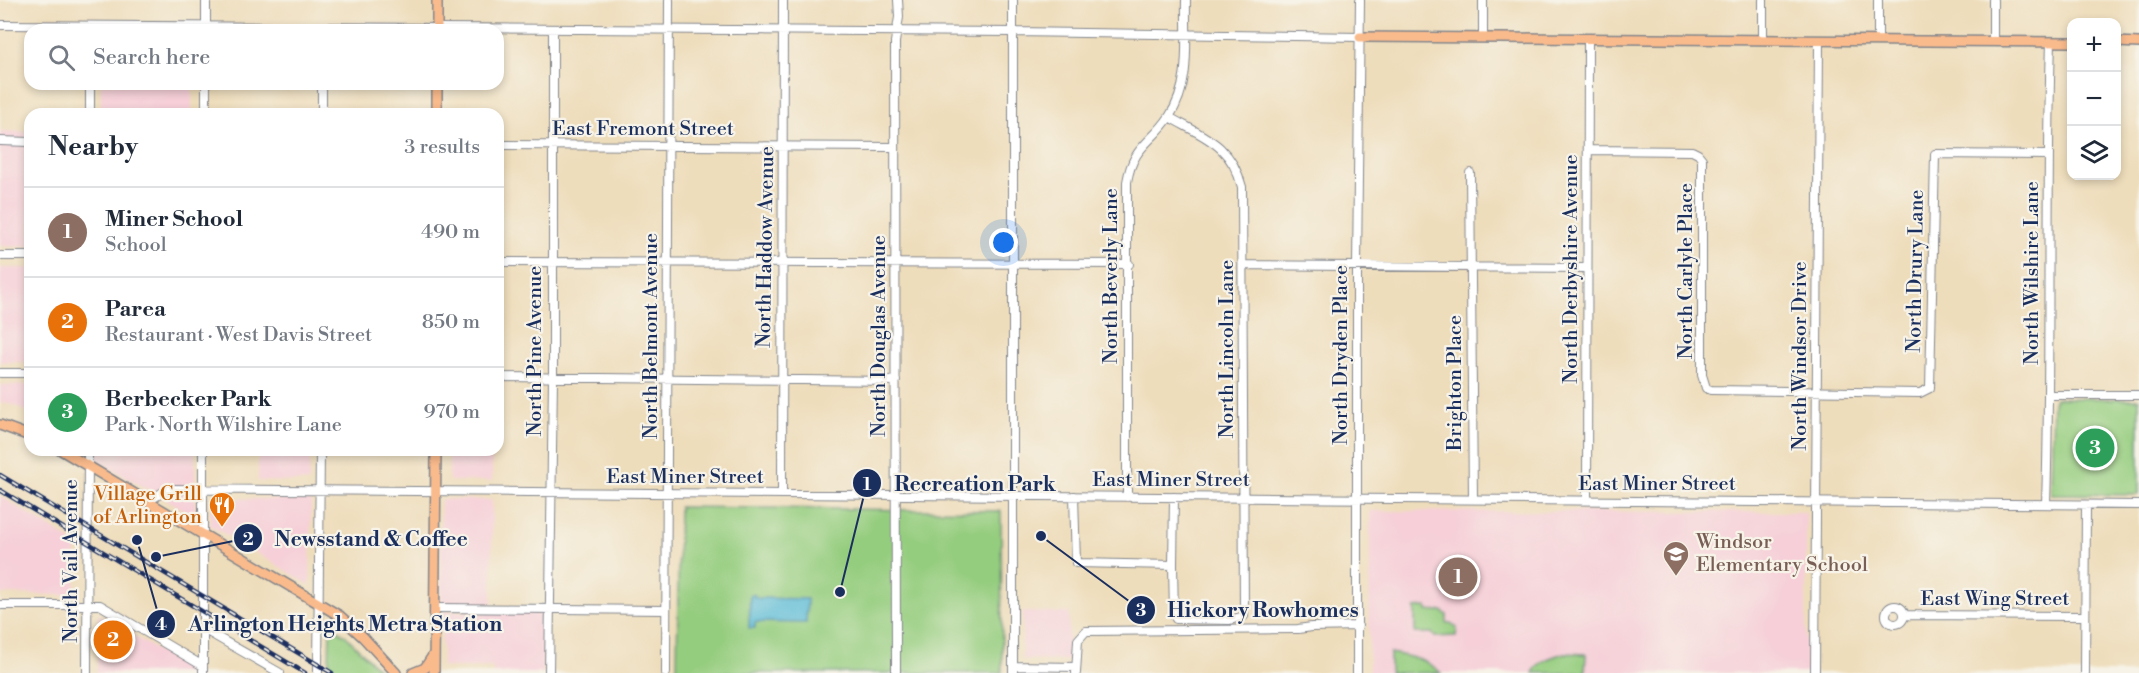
<!DOCTYPE html>
<html lang="en">
<head>
<meta charset="utf-8">
<style>
  :root { --surface:#fff; --page:#f2f2f3; --text:#1f2937; --muted:#747a83; --line:#e0e1e3; --accent:#d1495b }
  body { margin:0; font-family:"Libre Bodoni",serif; background:var(--page); color:var(--text) }
  .controls { position:absolute; right:18px; top:18px; display:grid; overflow:hidden; border-radius:12px; box-shadow:0 3px 9px #0003 }
  .controls button { width:54px; height:54px; display:grid; place-items:center; padding:0; border:0; border-bottom:2px solid var(--line); background:var(--surface); color:var(--text); font:30px sans-serif }
  .you { position:absolute; left:1004px; top:243px; width:21px; height:21px; margin:-15px; border:4px solid #fff; border-radius:50%; background:#1a73e8; box-shadow:0 0 0 9px #1a73e833 }
  .badge { display:grid; place-items:center; width:39px; height:39px; border-radius:50%; background:var(--accent); color:#fff; font-size:20px; font-weight:700 }
  .pin { position:absolute; translate:-50% -50%; border:3px solid #fff; box-shadow:0 2px 6px #0006 }
  .list { margin:0; padding:0; list-style:none }
  h2 { display:flex; justify-content:space-between; align-items:center; height:78px; margin:0; padding:0 24px; font-size:26px }
  h2 small { font-size:20px; font-weight:400; color:var(--muted) }
  .list li { display:grid; grid-template-columns:39px 1fr auto; gap:18px; align-items:center; box-sizing:border-box; height:90px; padding:0 24px; border-top:2px solid var(--line) }
  .list b { display:block; font-size:22px; white-space:nowrap }
  .list p { margin:0; font-size:20px; white-space:nowrap; color:var(--muted) }
  .list em { font-size:20px; font-style:normal; color:var(--muted) }
  .icon { flex:none; width:33px; height:33px; fill:none; stroke:currentColor; stroke-width:2; stroke-linecap:round; stroke-linejoin:round }
  .map { position:relative; flex:none; width:2139px; height:673px; overflow:hidden }
  .search { position:absolute; background:var(--surface); box-shadow:0 3px 9px #0003; left:24px; top:24px; width:480px; height:66px; display:flex; align-items:center; gap:15px; box-sizing:border-box; padding:0 21px; border-radius:18px; color:var(--muted); font-size:22px }
  .panel { position:absolute; background:var(--surface); box-shadow:0 3px 9px #0003; left:24px; top:108px; width:480px; height:348px; border-radius:18px }
  .map>svg:first-child { display:block }
  .built { fill:#f6cfd8 }
  .green { fill:#95cd7f; stroke:#587e6e; stroke-width:1.5 }
  .water { fill:#58bbd7; stroke:#3a759a; stroke-width:1.5 }
  .lines { fill:none; stroke-linecap:round; stroke-linejoin:round }
  .minor-casing { stroke:#84868c; stroke-width:10 }
  .major-casing { stroke:#84868c; stroke-width:12 }
  .minor { stroke:#fff; stroke-width:8 }
  .major { stroke:#fabb8c; stroke-width:9 }
  .rail-casing { stroke:#1b2f5e; stroke-width:4.5 }
  .rail { stroke:#f7f3e8; stroke-width:2; stroke-dasharray:7; stroke-linecap:butt }
  .labels { text-anchor:middle; dominant-baseline:central; stroke-width:4.5; stroke-linejoin:round; paint-order:stroke }
  .street-label { font-size:20px; fill:#1b2f5e; stroke:#f7f3e8 }
  .food-label { font-size:20px; fill:#c56008; stroke:#f7f3e8; text-anchor:end }
  .education-label { font-size:20px; fill:#785e54; stroke:#f7f3e8; text-anchor:start }
  .leader { fill:none; stroke:#1b2f5e; stroke-width:2 }
  .callout-dot { fill:#1b2f5e; stroke:#f7f3e8; stroke-width:2 }
  .mark-label { font-size:18px; text-anchor:middle; font-weight:bold; fill:#fff }
  .callout-label { font-size:21px; text-anchor:middle; font-weight:bold; fill:#1b2f5e; stroke:#f7f3e8; stroke-width:4.5; stroke-linejoin:round; paint-order:stroke }
</style>
</head>
<body>
<div class="map">
<svg width="2139" height="673" viewBox="0 0 2139 673">
  <rect width="100%" height="100%" fill="#f7f3e8"/>
  <filter id="ink" filterUnits="userSpaceOnUse"><feTurbulence type="fractalNoise" baseFrequency=".0167" numOctaves="2"/><feDisplacementMap in="SourceGraphic" scale="12" xChannelSelector="R" yChannelSelector="G"/><feConvolveMatrix kernelMatrix="1 2 1 2 8 2 1 2 1" color-interpolation-filters="sRGB"/></filter>
  <filter id="wash" filterUnits="userSpaceOnUse"><feTurbulence type="fractalNoise" baseFrequency=".008" numOctaves="4" result="noise"/><feDisplacementMap in="SourceGraphic" scale="24" xChannelSelector="R" yChannelSelector="G"/><feGaussianBlur stdDeviation="1.35" result="paint"/><feColorMatrix in="noise" values="0 0 0 0 0 0 0 0 0 0 0 0 0 0 0 0 0 1.4 0 .05"/><feComposite in="paint" operator="in"/></filter>
  <g filter="url(#wash)">
    <rect width="100%" height="100%" fill="#edb"/>
    <path class="built" d="M101,84H192V114H101Z
      M0,131L30,132V246H0Z
      M0,268H30V362H0Z
      M0,385H30V413L13,405L0,402Z
      M95,450H195V516L95,459Z
      M258,450H310L309,482L258,481Z
      M449,450H492V481H449Z
      M0,496L76,544L75,595L0,594Z
      M211,498L311,500L310,585L210,525Z
      M441,499L492,500V604H441Z
      M1370,511L1806,512V673H1369Z
      M442,611L544,613L543,673H493V667H442Z
      M1023,612L1069,613L1068,660L1022,659Z
      M98,614L192,672V673H97Z"/>
    <path class="green" d="M2055,398L2139,399V495L2051,494L2053,403Z
      M679,507L1001,511L1002,673H677Z
      M1427,607V611H1442L1447,615V623H1451L1457,628L1456,636L1435,637L1432,633H1415V608Z
      M330,628H335L346,636L382,673H341L329,665Z
      M1390,653C1409,656 1427,659 1441,673H1390Z
      M1564,653L1586,654L1585,673H1533C1539,660 1551,657 1564,653Z"/>
    <path class="water" d="M750,595H755V598L807,599L806,623L755,622V628H749Z"/>
  </g>
  <g filter="url(#ink)">
    <g class="lines">
      <g class="minor-casing">
        <path id="minor" d="M206,0V28
          M1483,0V37
          M1763,0V39
          M0,25L1014,32L1360,37
          M1878,40V0
          M1993,41V0
          M322,84V114
          M90,114V84
          M206,114V84
          M0,141L30,142
          M498,145L895,147
          M1589,150L1692,151L1698,154L1702,159V375L1706,388L1711,390L1920,393L1930,388L1935,154L2048,155
          M1470,173L1473,499
          M0,256H30
          M498,262L1129,264
          M1243,265L1587,268
          M0,373H30
          M498,377L896,381
          M2050,395H2139
          M782,494L783,0
          M1074,496L1076,563L1173,565L1174,615L1176,619L1230,620L1244,616L1242,187C1231,144 1204,137 1169,117
          M1127,497V182C1133,145 1152,143 1169,117C1192,83 1185,39 1186,0
          M1587,500L1588,38
          M147,502L168,489L2139,505
          M2046,504C2051,350 2046,196 2051,42
          M1173,565L1174,497
          M0,605H100L203,666
          M1886 615a9 9 0 1 1 18 0a9 9 0 1 1-18 0Z
          M435,608L666,610
          M1904,615L2085,616
          M203,629L280,673
          M1013,666L1076,667
          M87,673L88,450
          M203,673V450
          M318,673L320,450
          M549,673L553,378V30
          M666,673L669,0
          M896,673L895,42L899,17L898,0
          M1013,673V0
          M1076,673L1078,640L1086,631L1298,629L1312,627L1358,626
          M1357,673V266L1360,0
          M1815,673L1819,40
          M2085,673L2086,505"/>
      </g>
      <g class="major-casing">
        <path id="major" d="M437,0V30
          M1360,37L2072,42
          M2116,42L2139,43
          M437,114V84
          M0,425L30,436
          M61,450L340,616L363,637L396,673
          M413,673L425,668L434,654
          M434,673L436,450"/>
      </g>
      <use href="#minor" class="minor"/>
      <use href="#major" class="major"/>
      <g class="rail-casing">
        <path id="rail" d="M0,475L332,673
          M0,490L305,673"/>
      </g>
      <use href="#rail" class="rail"/>
    </g>
  </g>
  <defs>
    <g id="restaurant-pin" transform="scale(1.35)"><path d="M0 17L-7.5 6A9.5 9.5 0 1 1 7.5 6Z" fill="#e8710a" stroke="#f7f3e8"/><path d="M-5-6h1v4h1v-4h1v4h1v-4h1v5L-1.5 .5V6h-2V.5L-5-1ZM5-6V6H3V1.5H1.5Q1.5-4 5-6Z" fill="#fff"/></g>
    <g id="school-pin" transform="scale(1.35)"><path d="M0 17L-7.5 6A9.5 9.5 0 1 1 7.5 6Z" fill="#8d6e63" stroke="#f7f3e8"/><path d="M0-5L7-2L0 1L-7-2ZM-4 1L0 2.5L4 1V4Q0 6-4 4Z" fill="#fff"/></g>
  </defs>
  <g fill-rule="evenodd">
    <use href="#restaurant-pin" x="222" y="505"/>
    <use href="#school-pin" x="1676" y="554"/>
  </g>
  <g class="labels">
    <g class="street-label">
      <text x="643" y="129">East Fremont Street</text>
      <text transform="translate(766 247) rotate(-89)">North Haddow Avenue</text>
      <text transform="translate(1571 269) rotate(-90)">North Derbyshire Avenue</text>
      <text transform="translate(1686 271) rotate(-90)">North Carlyle Place</text>
      <text transform="translate(1916 271) rotate(-89)">North Drury Lane</text>
      <text transform="translate(2032 273) rotate(-90)">North Wilshire Lane</text>
      <text transform="translate(1111 276) rotate(-90)">North Beverly Lane</text>
      <text transform="translate(651 336) rotate(-90)">North Belmont Avenue</text>
      <text transform="translate(879 336) rotate(-90)">North Douglas Avenue</text>
      <text transform="translate(1227 349) rotate(-90)">North Lincoln Lane</text>
      <text transform="translate(535 351) rotate(-90)">North Pine Avenue</text>
      <text transform="translate(1341 355) rotate(-90)">North Dryden Place</text>
      <text transform="translate(1800 356) rotate(-90)">North Windsor Drive</text>
      <text transform="translate(1455 383) rotate(-90)">Brighton Place</text>
      <text x="685" y="477">East Miner Street</text>
      <text x="1171" y="480">East Miner Street</text>
      <text x="1657" y="484">East Miner Street</text>
      <text transform="translate(71 561) rotate(-90)">North Vail Avenue</text>
      <text x="1995" y="599">East Wing Street</text>
    </g>
    <g class="food-label">
      <text x="202" y="494">Village Grill<tspan x="202" dy="23">of Arlington</tspan></text>
    </g>
    <g class="education-label">
      <text x="1696" y="542">Windsor<tspan x="1696" dy="23">Elementary School</tspan></text>
    </g>
  </g>
  <path class="leader" d="M840 592L867 483M156 557L248 538M1041 536L1141 610M137 540L161 624"/>
  <g class="callout-dot">
    <circle cx="840" cy="592" r="6"/>
    <circle cx="156" cy="557" r="6"/>
    <circle cx="1041" cy="536" r="6"/>
    <circle cx="137" cy="540" r="6"/>
    <circle cx="867" cy="483" r="15"/>
    <circle cx="248" cy="538" r="15"/>
    <circle cx="1141" cy="610" r="15"/>
    <circle cx="161" cy="624" r="15"/>
  </g>
  <g class="mark-label">
    <text x="867" y="490">1</text>
    <text x="248" y="545">2</text>
    <text x="1141" y="616">3</text>
    <text x="161" y="630">4</text>
  </g>
  <g class="callout-label">
    <text x="975" y="491">Recreation Park</text>
    <text x="371" y="546">Newsstand &amp; Coffee</text>
    <text x="1263" y="617">Hickory Rowhomes</text>
    <text x="345" y="631">Arlington Heights Metra Station</text>
  </g>
</svg>
<div class="controls">
<button>+</button>
<button>−</button>
<button><svg class="icon" aria-label="layers" viewBox="0 0 24 24"><path d="M12 4l9 5-9 5-9-5zM3 14l9 5 9-5"/></svg></button>
</div>
<div class="you"></div>
<div class="pin badge" style="left:1458px;top:577px;background:#8d6e63">1</div>
<div class="pin badge" style="left:113px;top:640px;background:#e8710a">2</div>
<div class="pin badge" style="left:2095px;top:448px;background:#2e9e5b">3</div>
<div class="search"><svg class="icon" aria-label="search" viewBox="0 0 24 24"><circle cx="10" cy="10" r="6"/><path d="M15 15l6 6"/></svg>Search here</div>
<section class="panel">
<h2>Nearby<small>3 results</small></h2>
<ul class="list">
<li><span class="badge" style="background:#8d6e63">1</span><div><b>Miner School</b><p>School</p></div><em>490 m</em></li>
<li><span class="badge" style="background:#e8710a">2</span><div><b>Parea</b><p>Restaurant · West Davis Street</p></div><em>850 m</em></li>
<li><span class="badge" style="background:#2e9e5b">3</span><div><b>Berbecker Park</b><p>Park · North Wilshire Lane</p></div><em>970 m</em></li>
</ul>
</section>
</div>
</body>
</html>
